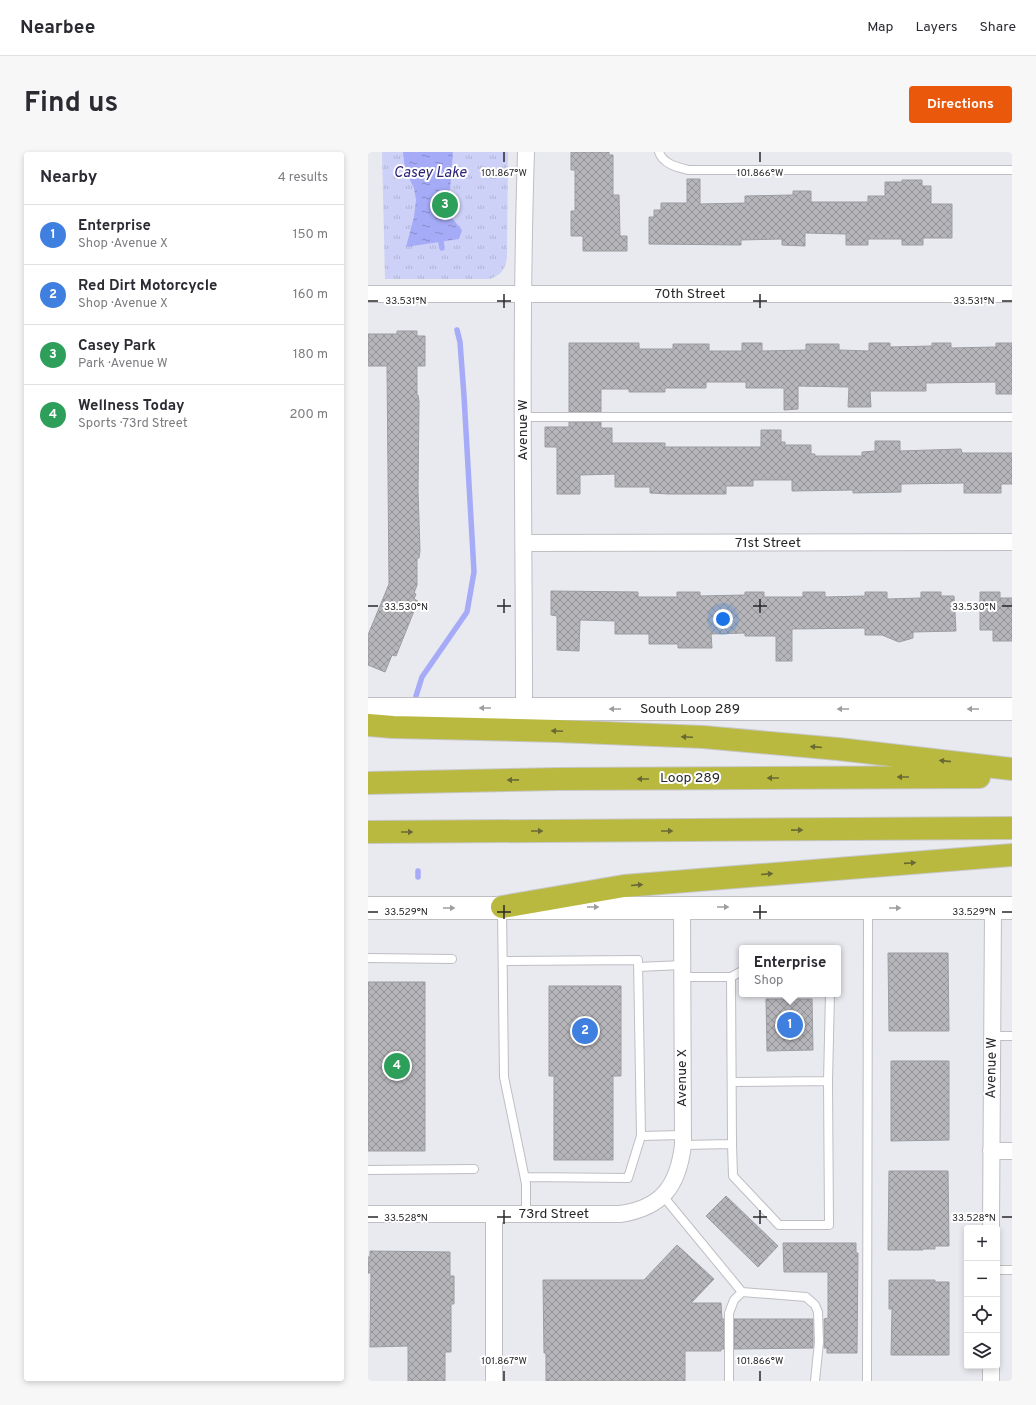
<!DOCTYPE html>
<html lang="en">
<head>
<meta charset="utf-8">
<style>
  :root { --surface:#fff; --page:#f7f7f7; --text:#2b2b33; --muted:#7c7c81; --line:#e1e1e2; --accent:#ea580c }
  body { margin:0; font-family:Overpass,sans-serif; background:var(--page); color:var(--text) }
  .controls { position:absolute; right:12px; bottom:12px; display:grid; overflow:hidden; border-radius:4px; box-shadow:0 2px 6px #0003 }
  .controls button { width:36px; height:36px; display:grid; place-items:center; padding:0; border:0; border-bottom:1px solid var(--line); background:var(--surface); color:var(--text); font:20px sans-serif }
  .you { position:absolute; left:355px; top:467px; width:14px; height:14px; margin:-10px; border:3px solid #fff; border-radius:50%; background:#1a73e8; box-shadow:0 0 0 6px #1a73e833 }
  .badge { display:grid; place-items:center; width:26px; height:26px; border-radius:50%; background:var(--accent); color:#fff; font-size:13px; font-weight:700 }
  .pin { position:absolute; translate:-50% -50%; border:2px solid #fff; box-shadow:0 1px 4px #0006 }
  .popup { position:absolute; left:371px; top:793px; width:102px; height:52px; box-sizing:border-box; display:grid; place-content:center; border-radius:4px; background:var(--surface); filter:drop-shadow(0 1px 3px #0005); font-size:13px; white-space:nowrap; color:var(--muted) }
  .popup b { font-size:15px; color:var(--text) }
  .popup::after { content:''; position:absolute; left:50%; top:100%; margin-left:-8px; border:8px solid transparent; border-top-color:var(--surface) }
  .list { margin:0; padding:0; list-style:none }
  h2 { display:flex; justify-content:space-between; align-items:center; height:52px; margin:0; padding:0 16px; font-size:17px }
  h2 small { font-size:13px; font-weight:400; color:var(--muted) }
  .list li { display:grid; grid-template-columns:26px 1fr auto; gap:12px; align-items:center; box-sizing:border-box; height:60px; padding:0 16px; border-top:1px solid var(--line) }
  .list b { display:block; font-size:15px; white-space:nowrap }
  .list p { margin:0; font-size:13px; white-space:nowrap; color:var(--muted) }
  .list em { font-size:13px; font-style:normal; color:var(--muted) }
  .icon { flex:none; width:22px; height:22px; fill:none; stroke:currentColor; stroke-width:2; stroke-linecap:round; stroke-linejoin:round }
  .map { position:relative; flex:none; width:644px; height:1229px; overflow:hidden; border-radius:4px }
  header { display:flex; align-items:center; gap:24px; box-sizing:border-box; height:56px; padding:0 20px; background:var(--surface); border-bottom:1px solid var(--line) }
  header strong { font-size:19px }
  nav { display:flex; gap:22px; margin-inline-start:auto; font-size:14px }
  .intro { display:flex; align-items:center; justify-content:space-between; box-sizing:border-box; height:96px; padding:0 24px }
  h1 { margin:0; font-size:28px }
  .button { padding:10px 18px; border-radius:4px; background:var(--accent); color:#fff; font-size:14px; font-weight:700 }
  main { display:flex; gap:24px; padding:0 24px }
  aside { flex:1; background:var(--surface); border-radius:4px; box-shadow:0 2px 6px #0003 }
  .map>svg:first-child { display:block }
  .grass { fill:url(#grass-tufts) }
  .water { fill:url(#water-ripples) }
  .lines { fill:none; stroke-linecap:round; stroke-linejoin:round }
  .stream { stroke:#a6abf7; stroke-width:5.5 }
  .building { fill:url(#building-cross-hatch); stroke:#9c9da2 }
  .lane-casing { stroke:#bebec3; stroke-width:10 }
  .street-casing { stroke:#bebec3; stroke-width:18 }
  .secondary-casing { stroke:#bebec3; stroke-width:24 }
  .highway-casing { stroke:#c7c7c8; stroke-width:24 }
  .lane { stroke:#fff; stroke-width:8 }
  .street { stroke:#fff; stroke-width:16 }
  .secondary { stroke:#fff; stroke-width:22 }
  .highway { stroke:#b9b940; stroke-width:22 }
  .oneway { fill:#9e9e9f }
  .oneway2 { fill:#696934 }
  .ticks { fill:none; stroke:#28282a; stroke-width:1.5 }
  .labels { text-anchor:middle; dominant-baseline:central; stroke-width:4; stroke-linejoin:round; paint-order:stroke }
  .street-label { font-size:14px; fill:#28282a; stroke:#fff }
  .water-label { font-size:15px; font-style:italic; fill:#2c2378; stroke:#fff }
  .ticks-label { font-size:10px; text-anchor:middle; fill:#28282a; stroke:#fff; stroke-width:4; stroke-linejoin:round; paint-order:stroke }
</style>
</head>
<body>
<header>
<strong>Nearbee</strong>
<nav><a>Map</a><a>Layers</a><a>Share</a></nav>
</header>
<div class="intro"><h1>Find us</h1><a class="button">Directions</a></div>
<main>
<aside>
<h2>Nearby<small>4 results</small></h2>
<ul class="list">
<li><span class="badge" style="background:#3f7fe0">1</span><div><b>Enterprise</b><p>Shop · Avenue X</p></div><em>150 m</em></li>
<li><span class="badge" style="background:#3f7fe0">2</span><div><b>Red Dirt Motorcycle</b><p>Shop · Avenue X</p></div><em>160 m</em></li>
<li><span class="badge" style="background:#2e9e5b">3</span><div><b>Casey Park</b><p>Park · Avenue W</p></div><em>180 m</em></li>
<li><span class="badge" style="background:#2e9e5b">4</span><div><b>Wellness Today</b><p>Sports · 73rd Street</p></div><em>200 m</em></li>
</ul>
</aside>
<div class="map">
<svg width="644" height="1229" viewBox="0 0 644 1229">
  <defs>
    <pattern id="grass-tufts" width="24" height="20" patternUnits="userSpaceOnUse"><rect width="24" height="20" fill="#cdd1f7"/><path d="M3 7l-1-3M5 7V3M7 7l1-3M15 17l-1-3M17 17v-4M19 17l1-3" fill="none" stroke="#b0b3d4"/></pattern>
    <pattern id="water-ripples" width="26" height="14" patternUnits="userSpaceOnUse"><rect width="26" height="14" fill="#a6abf7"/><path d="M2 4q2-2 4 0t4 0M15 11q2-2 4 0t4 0" fill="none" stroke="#878bc8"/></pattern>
    <pattern id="building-cross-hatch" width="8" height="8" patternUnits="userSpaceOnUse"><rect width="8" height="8" fill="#b5b5ba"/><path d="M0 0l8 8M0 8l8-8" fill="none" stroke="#939397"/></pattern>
  </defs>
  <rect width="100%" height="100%" fill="#e9eaef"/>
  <path class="grass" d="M14,0H140L139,105C138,117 132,124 121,127H17Z"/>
  <path class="water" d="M35,0H85L82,39L79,57L83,65L94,78L91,87L38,95L46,65L48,48L46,36L37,18Z"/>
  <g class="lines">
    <path class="stream" d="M73,90L74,96
      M48,544L54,525L99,460L106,420L96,244L92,190L89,178
      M50,725V719"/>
  </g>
  <path class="building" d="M203,0H241V3H245V43H251L252,84H259V99H215V84H203V59H207V18H203Z
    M319,27H332V52L377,51V44L425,43V39H443V50H500V44H517V30H534V28H554V34H563V52H584V86H555V93H534V87H500V93H478V82L437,81V94L414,93V87L373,88V93L281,92V65H286V58H293V51H319Z
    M29,179H49V184H57V214H49V243H50L51,249L50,339L52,399L51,406H49V433L46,441L48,442L46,447L50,449L28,504L24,503L17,520L0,513V483L21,432L19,214H0V182H29Z
    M201,191H271V197H305V192H341V199H374V191H394V199L438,198V192H471V198L501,199V191H522V195L564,194V191H583V196L628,195V191H644V242H628V230L558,231V239H502L503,255H480L481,235L430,234V257L416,258V236H378V230H338V236H297V240H261V237H233V260H201Z
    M201,270H233V276H244V291H297V295H393V278H413V290H417V293H443V302H447V304H494V300L507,299V289H532V299L593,297L594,301H644V332H633V341H596V331L533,332V340L485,341V338L424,339V328H385V334H358V342H301L282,341V335H247V322L212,323V342H189V295H177V275H201Z
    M183,439L270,440V445H309V440H332V444L377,443V440H396V445H435V440H457V445L497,444V440H519V447L553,446V440H573V444H586L588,479L545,480V486L531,490L514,483H497V476L424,477V509H408V484H377V481L343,482L344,496H310V492H281V482H247V469L212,468L211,499L189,498V464L183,463Z
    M612,440H632V446H644V489H625V478H612Z
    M520,801H580L581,879H521Z
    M0,830H57V999H0Z
    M181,834H253V924H245V1008H186V924H181Z
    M398,847H444L445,898L399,899Z
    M523,909H581V988L523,989Z
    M521,1019H580L581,1094H567V1097H555V1098H520Z
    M358,1044L410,1094L390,1115L338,1064Z
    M415,1091H488V1101H490L489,1201H459V1196H456V1167L460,1166V1120H416Z
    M309,1093L346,1127L323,1151H353L354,1167H356V1197H353V1199H317V1229H178V1201H176L175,1128H276Z
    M2,1099L82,1100V1124H86V1152H83V1200H77V1229H40V1194L2,1195L3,1121H0V1105H2Z
    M521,1128H567V1130H581V1203H523L524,1157H521Z
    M366,1167H445V1196L366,1197Z"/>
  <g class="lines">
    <g class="lane-casing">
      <path id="lane" d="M291,0C295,12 309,15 320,18H644
        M155,265H644
        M134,756L136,925L158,1032V1062
        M0,806L84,807
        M135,809L270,808L273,984L260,1026L157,1025
        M270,815L314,813
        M314,825H363L364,992L315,993
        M363,825L374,819
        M624,884H644
        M364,930L460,929L462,842
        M273,984L315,983
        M364,992L365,1024L411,1073H461L460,929
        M0,1018L106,1017
        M295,1044L374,1140L366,1148L361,1161V1229
        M629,1118H644
        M374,1140L438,1145L447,1153L450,1160L451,1190L447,1229
        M499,1229L500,757"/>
    </g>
    <g class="street-casing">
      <path id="street" d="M0,142H644
        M156,391L644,390
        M156,556C156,371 152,185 158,0
        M623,999H644
        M0,1062H252C294,1056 310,1034 315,993L314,755
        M623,1076L625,756
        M623,1214V1229
        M126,1229V1062"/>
    </g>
    <g class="secondary-casing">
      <path id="secondary" d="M0,557H644
        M0,756H644"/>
    </g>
    <g class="highway-casing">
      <path id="highway" d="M0,573L25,575L189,579L335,585L470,597L644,617
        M0,631L190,627L611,625
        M0,680L644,676
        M134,755L256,734L644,703"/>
    </g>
    <use href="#lane" class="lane"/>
    <use href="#street" class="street"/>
    <use href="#secondary" class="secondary"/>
    <use href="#highway" class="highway"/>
  </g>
  <defs><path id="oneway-solid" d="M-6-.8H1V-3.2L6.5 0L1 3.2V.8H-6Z"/></defs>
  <g class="oneway">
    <use href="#oneway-solid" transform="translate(117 556) rotate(180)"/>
    <use href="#oneway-solid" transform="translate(247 557) rotate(-180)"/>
    <use href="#oneway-solid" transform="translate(475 557) rotate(-180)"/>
    <use href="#oneway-solid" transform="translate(605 557) rotate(-180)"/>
    <use href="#oneway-solid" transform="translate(225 755)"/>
    <use href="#oneway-solid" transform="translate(355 755)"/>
    <use href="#oneway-solid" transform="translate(81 756)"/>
    <use href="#oneway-solid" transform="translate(527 756)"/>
  </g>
  <g class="oneway2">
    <use href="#oneway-solid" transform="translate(189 579) rotate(-178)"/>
    <use href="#oneway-solid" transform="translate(319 585) rotate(-177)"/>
    <use href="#oneway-solid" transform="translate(448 595) rotate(-175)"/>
    <use href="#oneway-solid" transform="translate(577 609) rotate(-174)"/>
    <use href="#oneway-solid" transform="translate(535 625) rotate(180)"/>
    <use href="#oneway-solid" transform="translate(405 626) rotate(180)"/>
    <use href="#oneway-solid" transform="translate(275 627) rotate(180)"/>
    <use href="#oneway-solid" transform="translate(145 628) rotate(179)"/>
    <use href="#oneway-solid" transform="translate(429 678) rotate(-1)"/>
    <use href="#oneway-solid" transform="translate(169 679)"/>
    <use href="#oneway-solid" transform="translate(299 679)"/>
    <use href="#oneway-solid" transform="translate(39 680)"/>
    <use href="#oneway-solid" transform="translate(542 711) rotate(-4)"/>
    <use href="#oneway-solid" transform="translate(399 722) rotate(-5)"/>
    <use href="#oneway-solid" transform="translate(269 733) rotate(-5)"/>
  </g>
  <path class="ticks" d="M136,0V10M392,0V10M136,142V156M392,142V156M0,149H10M129,149H143M385,149H399M634,149H644M136,447V461M392,447V461M0,454H10M129,454H143M385,454H399M634,454H644M136,753V767M392,753V767M0,760H10M129,760H143M385,760H399M634,760H644M136,1058V1072M392,1058V1072M0,1065H10M129,1065H143M385,1065H399M634,1065H644M136,1219V1229M392,1219V1229"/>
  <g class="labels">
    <g class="street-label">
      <text x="322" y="142">70th Street</text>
      <text transform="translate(155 278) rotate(-90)">Avenue W</text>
      <text x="400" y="391">71st Street</text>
      <text x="322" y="557">South Loop 289</text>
      <text x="322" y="626">Loop 289</text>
      <text transform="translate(624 916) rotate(-89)">Avenue W</text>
      <text transform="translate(314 926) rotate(-90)">Avenue X</text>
      <text x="186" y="1062">73rd Street</text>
    </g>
    <g class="water-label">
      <text x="62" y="21">Casey Lake</text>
    </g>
  </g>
  <g class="ticks-label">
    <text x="136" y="24">101.867°W</text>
    <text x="392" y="24">101.866°W</text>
    <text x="38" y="152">33.531°N</text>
    <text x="606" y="152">33.531°N</text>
    <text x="38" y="458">33.530°N</text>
    <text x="606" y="458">33.530°N</text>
    <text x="38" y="763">33.529°N</text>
    <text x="606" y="763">33.529°N</text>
    <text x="38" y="1069">33.528°N</text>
    <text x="606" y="1069">33.528°N</text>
    <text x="136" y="1212">101.867°W</text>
    <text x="392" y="1212">101.866°W</text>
  </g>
</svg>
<div class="controls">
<button>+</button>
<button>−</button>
<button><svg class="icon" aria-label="locate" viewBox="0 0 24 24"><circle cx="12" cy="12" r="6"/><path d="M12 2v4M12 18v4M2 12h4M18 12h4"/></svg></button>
<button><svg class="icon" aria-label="layers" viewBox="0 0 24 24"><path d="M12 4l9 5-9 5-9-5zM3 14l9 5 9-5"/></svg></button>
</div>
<div class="you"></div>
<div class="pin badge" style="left:422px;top:873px;background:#3f7fe0">1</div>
<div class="popup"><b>Enterprise</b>Shop</div>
<div class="pin badge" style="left:217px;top:879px;background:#3f7fe0">2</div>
<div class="pin badge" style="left:77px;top:53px;background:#2e9e5b">3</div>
<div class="pin badge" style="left:29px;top:914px;background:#2e9e5b">4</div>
</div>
</main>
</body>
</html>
